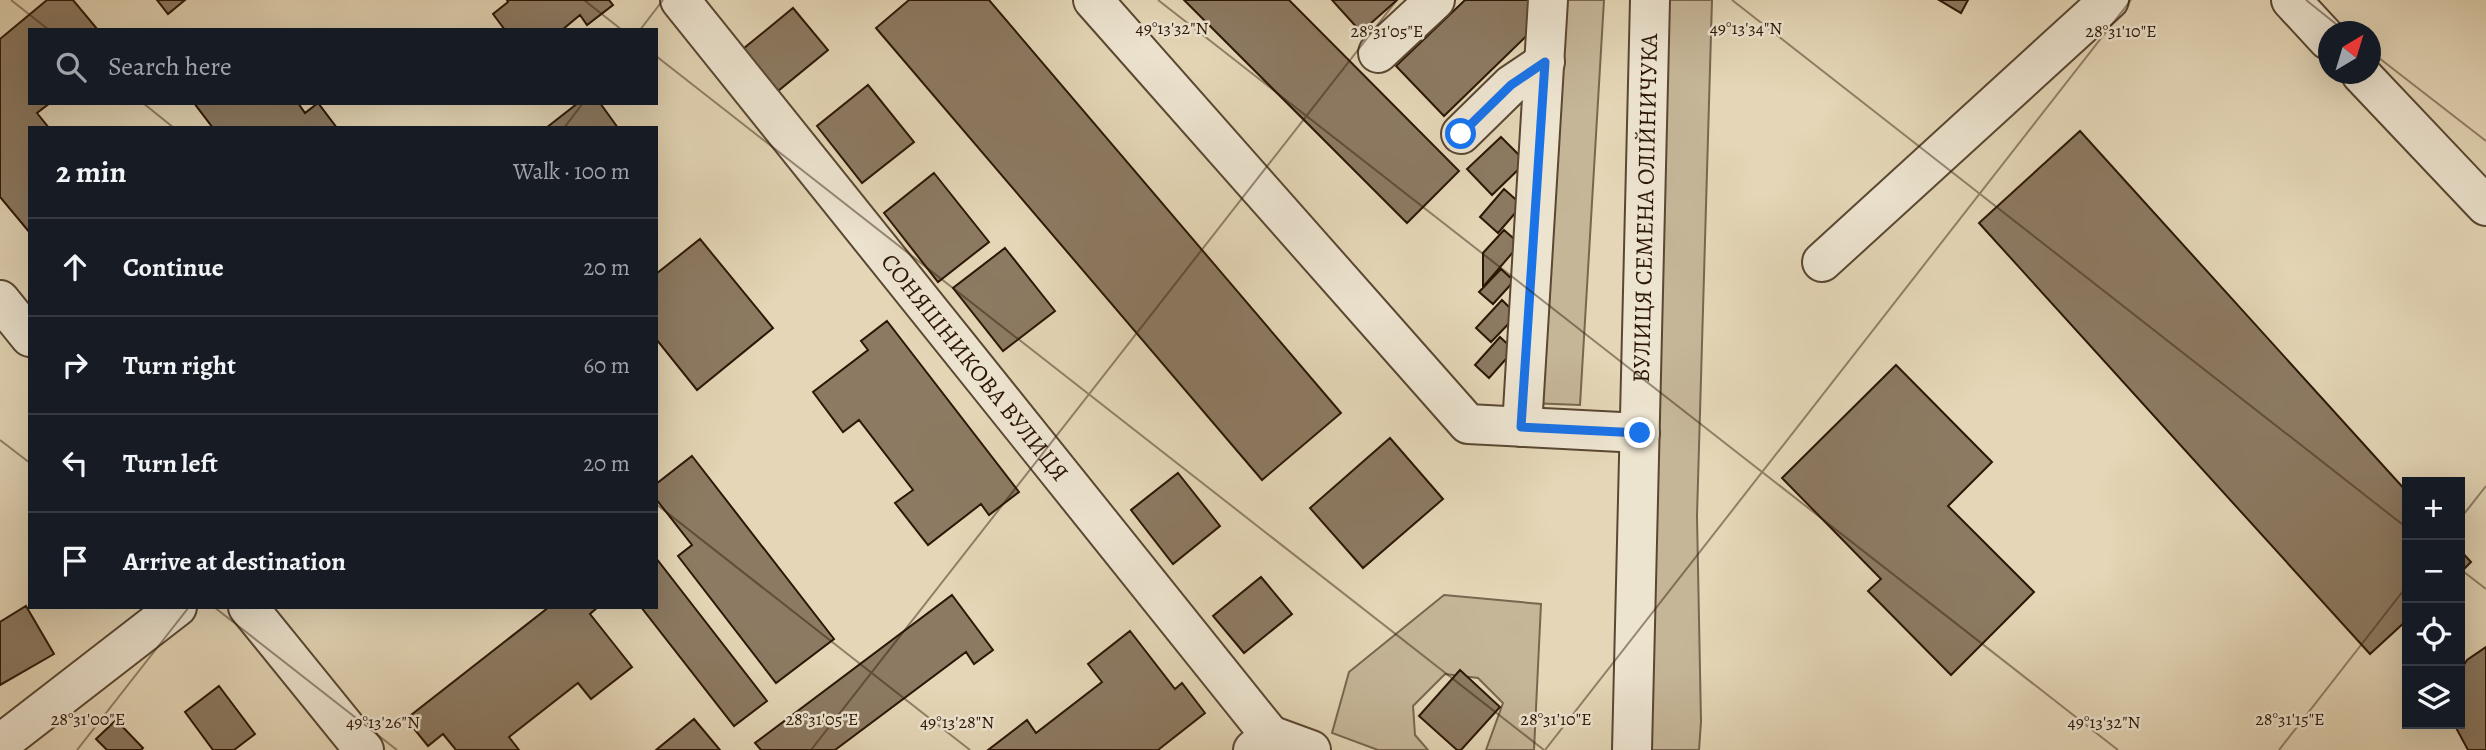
<!DOCTYPE html>
<html lang="en">
<head>
<meta charset="utf-8">
<style>
  :root { --surface:#171b24; --page:#20242c; --text:#f1f3f6; --muted:#9ea1a6; --line:#363941 }
  body { margin:0; font-family:Alegreya,serif; background:var(--page); color:var(--text) }
  .controls { position:absolute; right:21px; bottom:21px; display:grid; overflow:hidden; border-radius:0px; box-shadow:0 7px 28px #0002 }
  .controls button { width:63px; height:63px; display:grid; place-items:center; padding:0; border:0; border-bottom:2px solid var(--line); background:var(--surface); color:var(--text); font:35px sans-serif }
  .compass { position:absolute; left:2318px; top:21px; width:63px; height:63px; border-radius:50%; background:var(--surface); box-shadow:0 7px 28px #0002; rotate:38deg }
  .stop { position:absolute; width:21px; height:21px; margin:-16px; border:5px solid #1a73e8; border-radius:50%; background:#fff }
  .stop.end { background:#1a73e8; border-color:#fff; box-shadow:0 2px 7px #0008 }
  .list { margin:0; padding:0; list-style:none }
  h2 { display:flex; justify-content:space-between; align-items:center; height:91px; margin:0; padding:0 28px; font-size:30px }
  h2 small { font-size:23px; font-weight:400; color:var(--muted) }
  .list li { display:grid; grid-template-columns:46px 1fr auto; gap:21px; align-items:center; box-sizing:border-box; height:98px; padding:0 28px; border-top:2px solid var(--line) }
  .list b { display:block; font-size:26px; white-space:nowrap }
  .list em { font-size:23px; font-style:normal; color:var(--muted) }
  .icon { flex:none; width:38px; height:38px; fill:none; stroke:currentColor; stroke-width:2; stroke-linecap:round; stroke-linejoin:round }
  .map { position:relative; flex:none; width:2486px; height:750px; overflow:hidden }
  .search { position:absolute; background:var(--surface); box-shadow:0 7px 28px #0002; left:28px; top:28px; width:630px; height:77px; display:flex; align-items:center; gap:18px; box-sizing:border-box; padding:0 24px; border-radius:0px; color:var(--muted); font-size:26px }
  .panel { position:absolute; background:var(--surface); box-shadow:0 7px 28px #0002; left:28px; top:126px; width:630px; height:483px; border-radius:0px }
  .map>svg:first-child { display:block }
  .green { fill:#c5b698; stroke:#78664f; stroke-width:2 }
  .building { fill:#8c7a62; stroke:#2c1706; stroke-width:2 }
  .lines { fill:none; stroke-linecap:round; stroke-linejoin:round }
  .minor-casing { stroke:#5a4732; stroke-width:42 }
  .minor { stroke:#ede4d0; stroke-width:38 }
  .route { stroke:#1a73e8; stroke-width:9 }
  .ticks { fill:none; stroke:#2c1706; stroke-width:2; stroke-opacity:0.45 }
  .labels { text-anchor:middle; dominant-baseline:central; stroke-width:5; stroke-linejoin:round; paint-order:stroke }
  .street-label { font-size:24px; fill:#2c1706; stroke:#ede4d0 }
  .ticks-label { font-size:18px; text-anchor:middle; fill:#2c1706; stroke:#ede4d0; stroke-width:5; stroke-linejoin:round; paint-order:stroke }
</style>
</head>
<body>
<div class="map">
<svg width="2486" height="750" viewBox="0 0 2486 750">
  <rect width="100%" height="100%" fill="#e4d6b6"/>
  <filter id="stains"><feTurbulence type="fractalNoise" baseFrequency=".00286" numOctaves="4"/><feColorMatrix values="0 0 0 0 .2 0 0 0 0 .09 0 0 0 0 .02 0 0 0 .5 -.17"/></filter>
  <radialGradient id="worn" r=".72"><stop offset=".6" stop-color="#630" stop-opacity="0"/><stop offset="1" stop-color="#630" stop-opacity=".3"/></radialGradient>
  <path class="green" d="M1545,0H1604L1580,405L1529,403Z
    M1652,0H1712L1697,516L1701,722L1699,750H1635Z
    M1444,595L1541,604L1534,750H1486L1503,703L1478,678L1445,674L1413,706L1415,735L1428,750H1378L1332,733L1349,672Z"/>
  <path class="building" d="M47,0H73L98,30H30V103H50L37,113L49,128H30V233L0,197V39Z
    M157,0H185L168,14Z
    M507,0H609L613,5L587,25L580,15L562,30H505L493,14L508,2Z
    M909,0H989L1341,413L1262,480L876,28Z
    M1184,0H1289L1459,171L1407,223Z
    M1332,0H1397L1361,32Z
    M1465,0H1529L1546,17L1444,116L1396,66Z
    M1939,0H1968L1961,13Z
    M793,8L828,50L778,91L743,49Z
    M868,85L914,142L862,183L817,126Z
    M194,103H298L305,113L318,103L337,128H213Z
    M578,103H600L618,128H546Z
    M2080,131L2407,492V620L2370,654L1979,223Z
    M1501,137L1526,162L1492,195L1467,169Z
    M934,173L989,242L938,282L884,213Z
    M1504,189L1522,205L1498,233L1480,217Z
    M1504,230L1520,244L1483,287V253Z
    M700,239L773,328L697,390L656,339V274Z
    M1005,248L1055,311L1003,351L953,288Z
    M1501,269L1514,281L1493,304L1479,292Z
    M1502,300L1517,315L1491,342L1476,328Z
    M887,321L1019,492L989,515L981,504L928,545L895,503L913,490L859,420L843,432L813,392L868,350L861,341Z
    M1500,337L1514,350L1489,378L1475,365Z
    M1896,365L1992,462L1948,506L2034,592L1951,675L1868,591L1881,579L1782,478Z
    M1390,438L1443,499L1363,568L1310,508Z
    M692,456L834,639L776,683L678,556L692,545L656,499V484Z
    M1178,473L1220,526L1173,564L1131,510Z
    M2460,550L2471,562L2460,573Z
    M656,558L767,701L734,726L641,607H656Z
    M1261,577L1292,614L1244,653L1213,616Z
    M952,595L993,650L974,664L966,652L835,750H761L755,743Z
    M26,606L54,654L0,685V622Z
    M549,607H598L590,614L632,667L591,699L578,683L509,737L519,750H456L443,734L428,746L406,719Z
    M1130,631L1175,689L1182,683L1205,713L1158,750H988L1027,720L1036,733L1102,682L1088,664Z
    M2486,647V750H2468L2454,724H2460V672L2467,660Z
    M1460,670L1500,707L1461,750H1457L1419,716Z
    M219,686L255,734L234,750H213L185,712Z
    M694,719L720,750H656Z
    M116,720L143,748L141,750H107L96,739Z"/>
  <g class="lines">
    <g class="minor-casing">
      <g id="minor">
        <path id="s1" d="M680,0L1270,735L1253,750"/>
        <path d="M1093,0L1468,424L1640,433"/>
        <path d="M2291,0L2328,40"/>
        <path d="M1378,53L1435,0"/>
        <path d="M2361,74L2486,206"/>
        <path d="M1461,134L1511,85L1545,62"/>
        <path d="M1822,262L2109,0"/>
        <path d="M0,300L30,337"/>
        <path d="M1522,427L1548,0"/>
        <path d="M248,607L364,750"/>
        <path d="M1270,735L1311,750"/>
        <path d="M0,744L177,607"/>
        <path id="s2" d="M1632,750L1650,0"/>
      </g>
    </g>
    <use href="#minor" class="minor"/>
  </g>
  <g class="lines">
    <path class="route" d="M1461,134L1511,85L1545,62L1521,427L1640,433"/>
  </g>
  <path class="ticks" d="M11,0L49,30M584,0L622,30M1158,0L2118,750M1732,0L2407,528M2306,0L2346,32M640,30L663,0M2370,51L2486,141M656,56L1544,750M143,103L174,128M564,128L583,103M0,440L30,463M656,504L970,750M2460,519L2486,486M2460,569L2486,589M214,607L397,750M77,750L189,607M811,750L1397,0M1545,750L2131,0M2279,750L2407,586"/>
  <g class="labels">
    <g class="street-label">
      <text stroke="none"><textPath href="#s2" startOffset="542">ВУЛИЦЯ СЕМЕНА ОЛІЙНИЧУКА</textPath></text>
      <text stroke="none"><textPath href="#s1" startOffset="471">СОНЯШНИКОВА ВУЛИЦЯ</textPath></text>
    </g>
  </g>
  <g class="ticks-label">
    <text x="1172" y="34">49°13'32"N</text>
    <text x="1746" y="34">49°13'34"N</text>
    <text x="1387" y="37">28°31'05"E</text>
    <text x="2121" y="37">28°31'10"E</text>
    <text x="88" y="725">28°31'00"E</text>
    <text x="822" y="725">28°31'05"E</text>
    <text x="1556" y="725">28°31'10"E</text>
    <text x="2290" y="725">28°31'15"E</text>
    <text x="383" y="728">49°13'26"N</text>
    <text x="957" y="728">49°13'28"N</text>
    <text x="2104" y="728">49°13'32"N</text>
  </g>
  <rect width="100%" height="100%" filter="url(#stains)"/>
  <rect width="100%" height="100%" fill="url(#worn)"/>
</svg>
<div class="controls">
<button>+</button>
<button>−</button>
<button><svg class="icon" aria-label="locate" viewBox="0 0 24 24"><circle cx="12" cy="12" r="6"/><path d="M12 2v4M12 18v4M2 12h4M18 12h4"/></svg></button>
<button><svg class="icon" aria-label="layers" viewBox="0 0 24 24"><path d="M12 4l9 5-9 5-9-5zM3 14l9 5 9-5"/></svg></button>
</div>
<svg class="compass" viewBox="-18 -18 36 36"><path d="M0-13l5 13h-10z" fill="#e53935"/><path d="M0 13l5-13h-10z" fill="#9ea1a6"/></svg>
<div class="stop" style="left:1461px;top:134px"></div>
<div class="stop end" style="left:1640px;top:433px"></div>
<div class="search"><svg class="icon" aria-label="search" viewBox="0 0 24 24"><circle cx="10" cy="10" r="6"/><path d="M15 15l6 6"/></svg>Search here</div>
<section class="panel">
<h2>2 min<small>Walk · 100 m</small></h2>
<ul class="list">
<li><svg class="icon" aria-label="ahead" viewBox="0 0 24 24"><path d="M12 20V5M6 11l6-6 6 6"/></svg><div><b>Continue</b></div><em>20 m</em></li>
<li><svg class="icon" aria-label="right" viewBox="0 0 24 24"><path d="M7 20v-9h11M14 6l5 5-5 5"/></svg><div><b>Turn right</b></div><em>60 m</em></li>
<li><svg class="icon" aria-label="left" viewBox="0 0 24 24"><path d="M17 20v-9H6M10 6l-5 5 5 5"/></svg><div><b>Turn left</b></div><em>20 m</em></li>
<li><svg class="icon" aria-label="arrive" viewBox="0 0 24 24"><path d="M6 21V4h12l-3 4 3 4H6"/></svg><div><b>Arrive at destination</b></div></li>
</ul>
</section>
</div>
</body>
</html>
